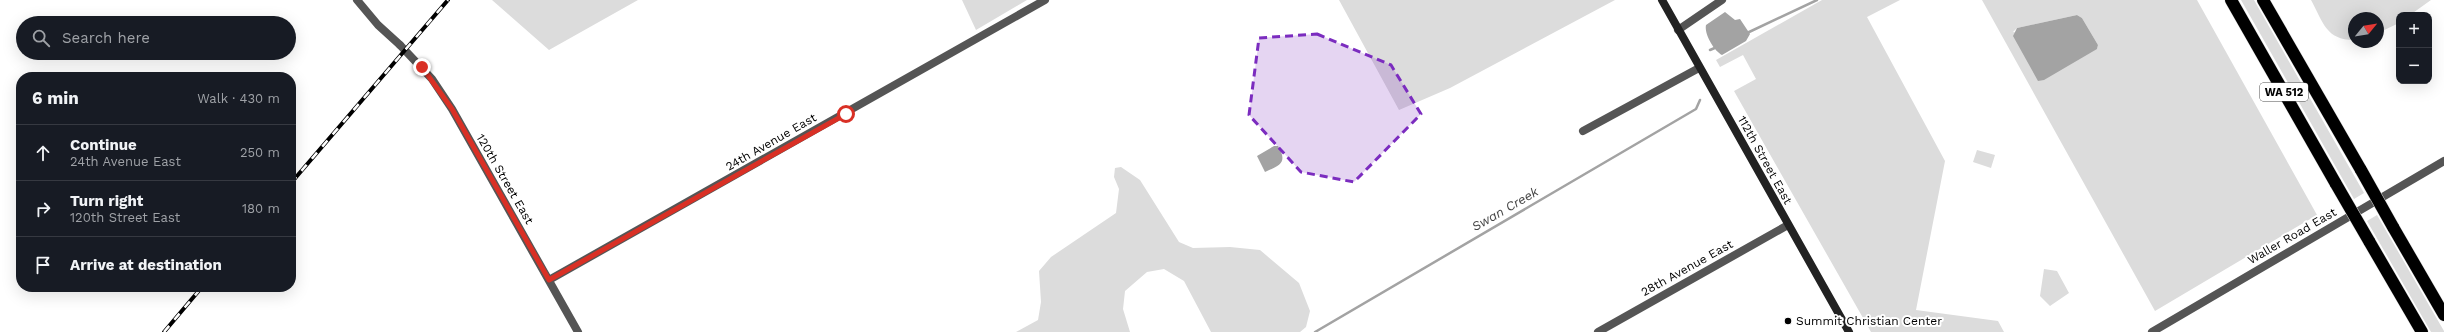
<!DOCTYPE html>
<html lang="en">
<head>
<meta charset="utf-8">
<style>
  :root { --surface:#171b24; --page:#20242c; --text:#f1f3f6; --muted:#9ea1a6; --line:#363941 }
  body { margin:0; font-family:"Work Sans",sans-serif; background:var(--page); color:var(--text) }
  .controls { position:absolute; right:12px; top:12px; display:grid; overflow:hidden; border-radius:8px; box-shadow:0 4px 16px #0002 }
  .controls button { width:36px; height:36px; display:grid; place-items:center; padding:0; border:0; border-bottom:1px solid var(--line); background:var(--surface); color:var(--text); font:20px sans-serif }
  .compass { position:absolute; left:2348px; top:12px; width:36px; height:36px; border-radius:50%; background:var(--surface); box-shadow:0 4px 16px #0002; rotate:60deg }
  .stop { position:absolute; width:12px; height:12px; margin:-9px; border:3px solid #d93025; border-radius:50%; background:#fff }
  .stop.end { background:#d93025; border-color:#fff; box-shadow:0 1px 4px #0008 }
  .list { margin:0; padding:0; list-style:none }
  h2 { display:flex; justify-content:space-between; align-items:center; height:52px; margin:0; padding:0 16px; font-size:17px }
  h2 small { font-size:13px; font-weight:400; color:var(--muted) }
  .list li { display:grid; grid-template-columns:26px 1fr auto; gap:12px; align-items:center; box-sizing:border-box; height:56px; padding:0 16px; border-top:1px solid var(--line) }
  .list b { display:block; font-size:15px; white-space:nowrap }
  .list p { margin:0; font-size:13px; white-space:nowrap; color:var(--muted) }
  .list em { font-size:13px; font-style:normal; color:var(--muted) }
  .icon { flex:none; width:22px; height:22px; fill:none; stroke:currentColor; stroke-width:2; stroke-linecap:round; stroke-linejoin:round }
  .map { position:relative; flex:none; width:2444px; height:332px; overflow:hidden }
  .search { position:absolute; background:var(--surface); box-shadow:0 4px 16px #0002; left:16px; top:16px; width:280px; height:44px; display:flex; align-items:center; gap:10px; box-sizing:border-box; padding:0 14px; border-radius:22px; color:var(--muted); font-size:15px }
  .panel { position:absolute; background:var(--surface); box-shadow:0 4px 16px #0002; left:16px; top:72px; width:280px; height:220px; border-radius:16px }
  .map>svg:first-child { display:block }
  .green { fill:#dcdcdc; fill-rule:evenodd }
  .water { fill:#a3a3a3 }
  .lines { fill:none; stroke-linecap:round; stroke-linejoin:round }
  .stream { stroke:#a3a3a3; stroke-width:2.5 }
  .motorway-casing { stroke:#dbdbdb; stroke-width:13 }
  .minor { stroke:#555; stroke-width:8 }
  .tertiary { stroke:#555; stroke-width:8 }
  .secondary { stroke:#222; stroke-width:8 }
  .motorway { stroke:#000; stroke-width:12 }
  .rail-casing { stroke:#000; stroke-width:4 }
  .rail { stroke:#fff; stroke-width:2.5; stroke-dasharray:8; stroke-linecap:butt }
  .motorway-bridge-casing { stroke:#dbdbdb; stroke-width:13; stroke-linecap:butt }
  .motorway-bridge { stroke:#000; stroke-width:12 }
  .route { stroke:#d93025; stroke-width:5 }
  .marked { fill:#7b2cbf; fill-opacity:0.2; stroke:#7b2cbf; stroke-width:3; stroke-dasharray:8 5; stroke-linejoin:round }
  .poi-dot { fill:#000; stroke:#fff; stroke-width:1.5 }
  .labels { text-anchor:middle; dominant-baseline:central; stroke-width:4; stroke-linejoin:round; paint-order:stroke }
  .shield { fill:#fff; stroke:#4c4c4c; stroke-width:1 }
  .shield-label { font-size:11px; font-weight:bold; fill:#000 }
  .street-label { font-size:12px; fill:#000; stroke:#fff }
  .poi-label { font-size:12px; fill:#000; stroke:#fff; text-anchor:start }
  .water-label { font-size:13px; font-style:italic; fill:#444; stroke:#fff }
</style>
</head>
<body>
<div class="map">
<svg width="2444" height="332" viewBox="0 0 2444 332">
  <rect width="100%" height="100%" fill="#fff"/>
  <path class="green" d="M492,0H638L549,50Z
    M962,0H1027L976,30Z
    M1339,0H1615L1450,88L1399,110Z
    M1822,0H1900L1867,17L1945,161L1916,310L1998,321L2004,332H1871L1734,91L1756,79L1743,55L1720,67L1716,60Z
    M1982,0H2197L2317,215L2155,311ZM2077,15L2082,18L2098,45L2097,49L2013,32L2017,28Z
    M2241,0H2254L2364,193L2354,199Z
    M2311,0H2431L2410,15H2399V23L2378,33V18H2354V40C2326,40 2323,22 2311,0Z
    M1977,150L1995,155L1991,168L1973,162Z
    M1121,167L1140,180L1179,242L1193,248L1230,247L1260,250L1299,283L1310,311L1306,327L1300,332H1211L1184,281L1164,269L1147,272L1125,291L1123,309L1130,332H1016L1038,320L1041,302L1039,271L1051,257L1116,213L1119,189L1114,177L1115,168Z
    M2377,215L2444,331V332H2431L2367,221Z
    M2044,269L2057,271L2069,293L2050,306L2040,296Z"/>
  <path class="water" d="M1725,12L1735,20L1740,19L1750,34L1746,41L1722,55C1714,51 1704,34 1706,25Z
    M2077,15L2082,18L2098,45L2097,49L2044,80L2038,81L2013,36L2017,28Z
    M1274,146H1278C1288,163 1280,165 1265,172L1257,156Z"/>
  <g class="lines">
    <path class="stream" d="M1747,33L1817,0
      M1710,50L1717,47
      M1315,332L1696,109L1700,100"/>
    <g class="motorway-casing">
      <path id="motorway" d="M2231,0L2336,184
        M2263,0L2361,170
        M2393,227L2444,315
        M2369,241L2422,332"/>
    </g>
    <path class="minor" d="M1678,30L1722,0
      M400,45L432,79L452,109L578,332
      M1583,131L1699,68
      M549,280L1045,0
      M1598,332L1788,225"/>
    <path class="tertiary" d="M357,0L378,25L400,45
      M2152,332L2444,161"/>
    <path class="secondary" d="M1662,0L1849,332"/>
    <use href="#motorway" class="motorway"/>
    <g class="rail-casing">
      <path id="rail" d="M291,183L448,0
        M164,332L202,287"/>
    </g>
    <use href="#rail" class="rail"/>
    <g class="motorway-bridge-casing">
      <path id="motorway-bridge" d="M2361,170L2393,227
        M2336,184L2369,241"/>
    </g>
    <use href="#motorway-bridge" class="motorway-bridge"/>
  </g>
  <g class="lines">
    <path class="route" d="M422,67L452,109L549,280L846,114"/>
  </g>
  <path class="marked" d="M1317,34L1391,65L1421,114L1354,182L1301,172L1249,115L1259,38Z"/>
  <circle class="poi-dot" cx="1788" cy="321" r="4"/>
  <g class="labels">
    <rect class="shield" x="2260" y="83" width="48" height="18" rx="3"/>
    <g class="shield-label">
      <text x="2284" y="92">WA 512</text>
    </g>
    <g class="street-label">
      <text transform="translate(771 142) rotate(-30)">24th Avenue East</text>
      <text transform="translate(1765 160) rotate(61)">112th Street East</text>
      <text transform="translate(505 179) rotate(60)">120th Street East</text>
      <text transform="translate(2292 236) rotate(-30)">Waller Road East</text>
      <text transform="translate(1687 268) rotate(-29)">28th Avenue East</text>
    </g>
    <g class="poi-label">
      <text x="1796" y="321">Summit Christian Center</text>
    </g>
    <g class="water-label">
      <text transform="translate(1505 209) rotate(-30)">Swan Creek</text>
    </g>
  </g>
</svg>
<div class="controls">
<button>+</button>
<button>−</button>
</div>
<svg class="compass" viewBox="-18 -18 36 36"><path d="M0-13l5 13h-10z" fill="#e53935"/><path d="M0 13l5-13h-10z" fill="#9ea1a6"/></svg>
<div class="stop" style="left:846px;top:114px"></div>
<div class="stop end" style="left:422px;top:67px"></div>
<div class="search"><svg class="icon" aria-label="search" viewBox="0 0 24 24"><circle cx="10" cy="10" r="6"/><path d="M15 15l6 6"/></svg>Search here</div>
<section class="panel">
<h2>6 min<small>Walk · 430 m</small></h2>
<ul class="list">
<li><svg class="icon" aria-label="ahead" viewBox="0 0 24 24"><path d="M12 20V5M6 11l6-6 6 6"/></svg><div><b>Continue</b><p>24th Avenue East</p></div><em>250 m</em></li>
<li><svg class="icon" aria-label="right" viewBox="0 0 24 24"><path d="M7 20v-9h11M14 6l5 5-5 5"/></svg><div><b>Turn right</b><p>120th Street East</p></div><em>180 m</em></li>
<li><svg class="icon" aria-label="arrive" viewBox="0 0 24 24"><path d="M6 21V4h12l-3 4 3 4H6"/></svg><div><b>Arrive at destination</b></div></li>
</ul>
</section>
</div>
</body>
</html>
